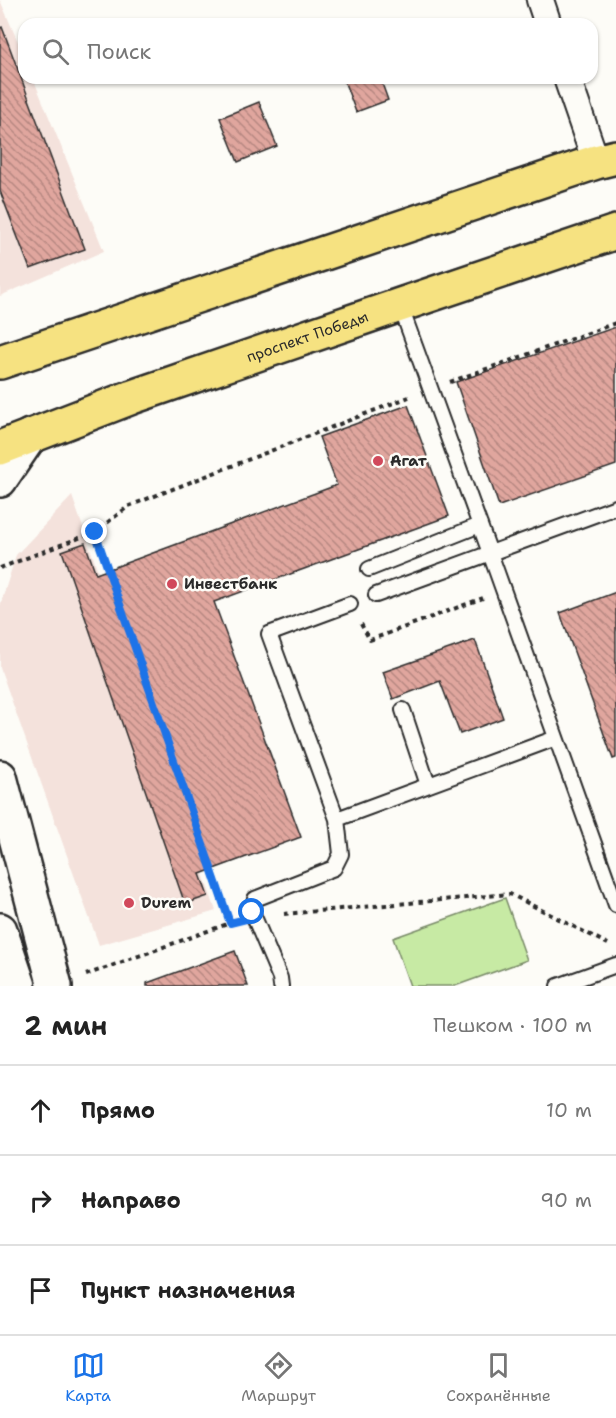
<!DOCTYPE html>
<html lang="ru">
<head>
<meta charset="utf-8">
<style>
  :root { --surface:#fff; --page:#f6f6f6; --text:#222; --muted:#767676; --line:#e0e0e0; --accent:#1a73e8 }
  body { margin:0; font-family:"Shantell Sans",sans-serif; background:var(--page); color:var(--text) }
  .stop { position:absolute; width:18px; height:18px; margin:-14px; border:4px solid #1a73e8; border-radius:50%; background:#fff }
  .stop.end { background:#1a73e8; border-color:#fff; box-shadow:0 2px 6px #0008 }
  .list { margin:0; padding:0; list-style:none }
  h2 { display:flex; justify-content:space-between; align-items:center; height:78px; margin:0; padding:0 24px; font-size:26px }
  h2 small { font-size:20px; font-weight:400; color:var(--muted) }
  .list li { display:grid; grid-template-columns:39px 1fr auto; gap:18px; align-items:center; box-sizing:border-box; height:90px; padding:0 24px; border-top:2px solid var(--line) }
  .list b { display:block; font-size:22px; white-space:nowrap }
  .list em { font-size:20px; font-style:normal; color:var(--muted) }
  .icon { flex:none; width:33px; height:33px; fill:none; stroke:currentColor; stroke-width:2; stroke-linecap:round; stroke-linejoin:round }
  .map { position:relative; flex:none; width:616px; height:986px; overflow:hidden }
  .search { position:absolute; background:var(--surface); box-shadow:0 2px 4px #0004; left:18px; right:18px; top:18px; height:66px; display:flex; align-items:center; gap:15px; box-sizing:border-box; padding:0 21px; border-radius:18px; color:var(--muted); font-size:22px }
  .sheet { height:348px; background:var(--surface) }
  nav { display:flex; justify-content:space-around; align-items:center; box-sizing:border-box; height:84px; border-top:2px solid var(--line); background:var(--surface); font-size:16px; color:var(--muted) }
  nav a { display:grid; justify-items:center; gap:3px }
  nav .on { color:var(--accent) }
  .map>svg:first-child { display:block }
  .built { fill:#f4e2dc }
  .garden { fill:#c7eaa4; stroke:#798a68; stroke-width:1.5 }
  .building { fill:url(#building-back-hatch); stroke:#2b2b2b; stroke-width:1.5 }
  .lines { fill:none; stroke-linecap:round; stroke-linejoin:round }
  .service-casing { stroke:#2b2b2b; stroke-width:18 }
  .minor-casing { stroke:#2b2b2b; stroke-width:30 }
  .secondary-casing { stroke:#2b2b2b; stroke-width:38 }
  .primary-casing { stroke:#2b2b2b; stroke-width:38 }
  .path { stroke:#2b2b2b; stroke-width:4; stroke-dasharray:4.5 4.5; stroke-linecap:butt }
  .service { stroke:#fdfcf7; stroke-width:14 }
  .minor { stroke:#fdfcf7; stroke-width:26 }
  .secondary { stroke:#fdfcf7; stroke-width:33 }
  .primary { stroke:#f6e281; stroke-width:33 }
  .route { stroke:#1a73e8; stroke-width:8 }
  .poi-dot { fill:#d1495b; stroke:#fdfcf7; stroke-width:2 }
  .labels { text-anchor:middle; dominant-baseline:central; stroke-width:5; stroke-linejoin:round; paint-order:stroke }
  .street-label { font-size:15px; fill:#2b2b2b; stroke:#fdfcf7 }
  .poi-label { font-size:15px; font-weight:bold; fill:#2b2b2b; stroke:#fdfcf7; text-anchor:start }
</style>
</head>
<body>
<div class="map">
<svg width="616" height="986" viewBox="0 0 616 986">
  <defs>
    <pattern id="building-back-hatch" width="6" height="6" patternUnits="userSpaceOnUse" patternTransform="scale(1.5)"><rect width="6" height="6" fill="#e0a69e"/><path d="M-1 5l2 2M0 0l6 6M5-1l2 2" fill="none" stroke="#b68781"/></pattern>
  </defs>
  <rect width="100%" height="100%" fill="#fdfcf7"/>
  <filter id="ink" filterUnits="userSpaceOnUse"><feTurbulence type="fractalNoise" baseFrequency=".0167" numOctaves="2"/><feDisplacementMap in="SourceGraphic" scale="12" xChannelSelector="R" yChannelSelector="G"/><feConvolveMatrix kernelMatrix="1 2 1 2 8 2 1 2 1" color-interpolation-filters="sRGB"/></filter>
  <g filter="url(#ink)">
    <path class="built" d="M0,0L24,56V78H33L104,251L0,296Z
      M72,496L216,911L99,945L0,668V606L16,555Z"/>
    <path class="garden" d="M505,898L527,960L455,986H410L393,938Z"/>
    <path class="building" d="M2,27L85,249L30,269L0,191V28Z
      M343,78H380L388,100L356,112Z
      M259,102L277,146L238,162L220,118Z
      M616,327V465L499,506L456,382Z
      M408,405L449,516L214,602L301,837L200,874L208,896L185,904L62,551L85,543L96,574L337,485L319,437Z
      M616,592V758L613,759L560,613Z
      M475,640L503,718L460,734L440,681L393,699L383,672Z
      M235,951L248,986H147V983Z"/>
    <g class="lines">
      <g class="service-casing">
        <path id="service" d="M400,305L490,553L616,905
          M369,569L480,525
          M376,595L616,507
          M403,710L428,785
          M337,819L556,738
          M281,986L280,978L252,912L255,899L334,868L341,854L337,819L269,634L350,604
          M558,986L616,965"/>
      </g>
      <g class="minor-casing">
        <path id="minor" d="M540,0L548,24
          M567,78L596,162"/>
      </g>
      <g class="secondary-casing">
        <path id="secondary" d="M0,480L30,436
          M0,777L55,986
          M0,930L19,986"/>
      </g>
      <g class="primary-casing">
        <g id="primary">
          <path d="M0,362L596,162L616,157"/>
          <path id="s1" d="M0,448L132,397L400,305L616,232"/>
        </g>
      </g>
      <path class="path" d="M450,382L616,323
        M0,568L95,532L129,506L409,397
        M361,624L370,640L483,598
        M284,914L510,894L608,944
        M86,975L230,923L95,532"/>
      <use href="#service" class="service"/>
      <use href="#minor" class="minor"/>
      <use href="#secondary" class="secondary"/>
      <use href="#primary" class="primary"/>
    </g>
  </g>
  <g class="lines" filter="url(#ink)">
    <path class="route" d="M95,532L230,923L254,917L252,912"/>
  </g>
  <g class="poi-dot">
    <circle cx="378" cy="461" r="6"/>
    <circle cx="172" cy="584" r="6"/>
    <circle cx="129" cy="903" r="6"/>
  </g>
  <g class="labels">
    <g class="street-label">
      <text stroke="none"><textPath href="#s1" startOffset="327">проспект Победы</textPath></text>
    </g>
    <g class="poi-label">
      <text x="390" y="461">Агат</text>
      <text x="184" y="584">Инвестбанк</text>
      <text x="141" y="903">Durem</text>
    </g>
  </g>
</svg>
<div class="stop" style="left:252px;top:912px"></div>
<div class="stop end" style="left:95px;top:532px"></div>
<div class="search"><svg class="icon" aria-label="search" viewBox="0 0 24 24"><circle cx="10" cy="10" r="6"/><path d="M15 15l6 6"/></svg>Поиск</div>
</div>
<section class="sheet">
<h2>2 мин<small>Пешком · 100 m</small></h2>
<ul class="list">
<li><svg class="icon" aria-label="ahead" viewBox="0 0 24 24"><path d="M12 20V5M6 11l6-6 6 6"/></svg><div><b>Прямо</b></div><em>10 m</em></li>
<li><svg class="icon" aria-label="right" viewBox="0 0 24 24"><path d="M7 20v-9h11M14 6l5 5-5 5"/></svg><div><b>Направо</b></div><em>90 m</em></li>
<li><svg class="icon" aria-label="arrive" viewBox="0 0 24 24"><path d="M6 21V4h12l-3 4 3 4H6"/></svg><div><b>Пункт назначения</b></div></li>
</ul>
</section>
<nav>
<a class="on"><svg class="icon" aria-label="map" viewBox="0 0 24 24"><path d="M3 6l6-2 6 2 6-2v14l-6 2-6-2-6 2zM9 4v14M15 6v14"/></svg>Карта</a>
<a><svg class="icon" aria-label="directions" viewBox="0 0 24 24"><path d="M12 3l9 9-9 9-9-9zM9 14v-3h6M13 9l2 2-2 2"/></svg>Маршрут</a>
<a><svg class="icon" aria-label="saved" viewBox="0 0 24 24"><path d="M7 4h10v16l-5-4-5 4z"/></svg>Сохранённые</a>
</nav>
</body>
</html>
